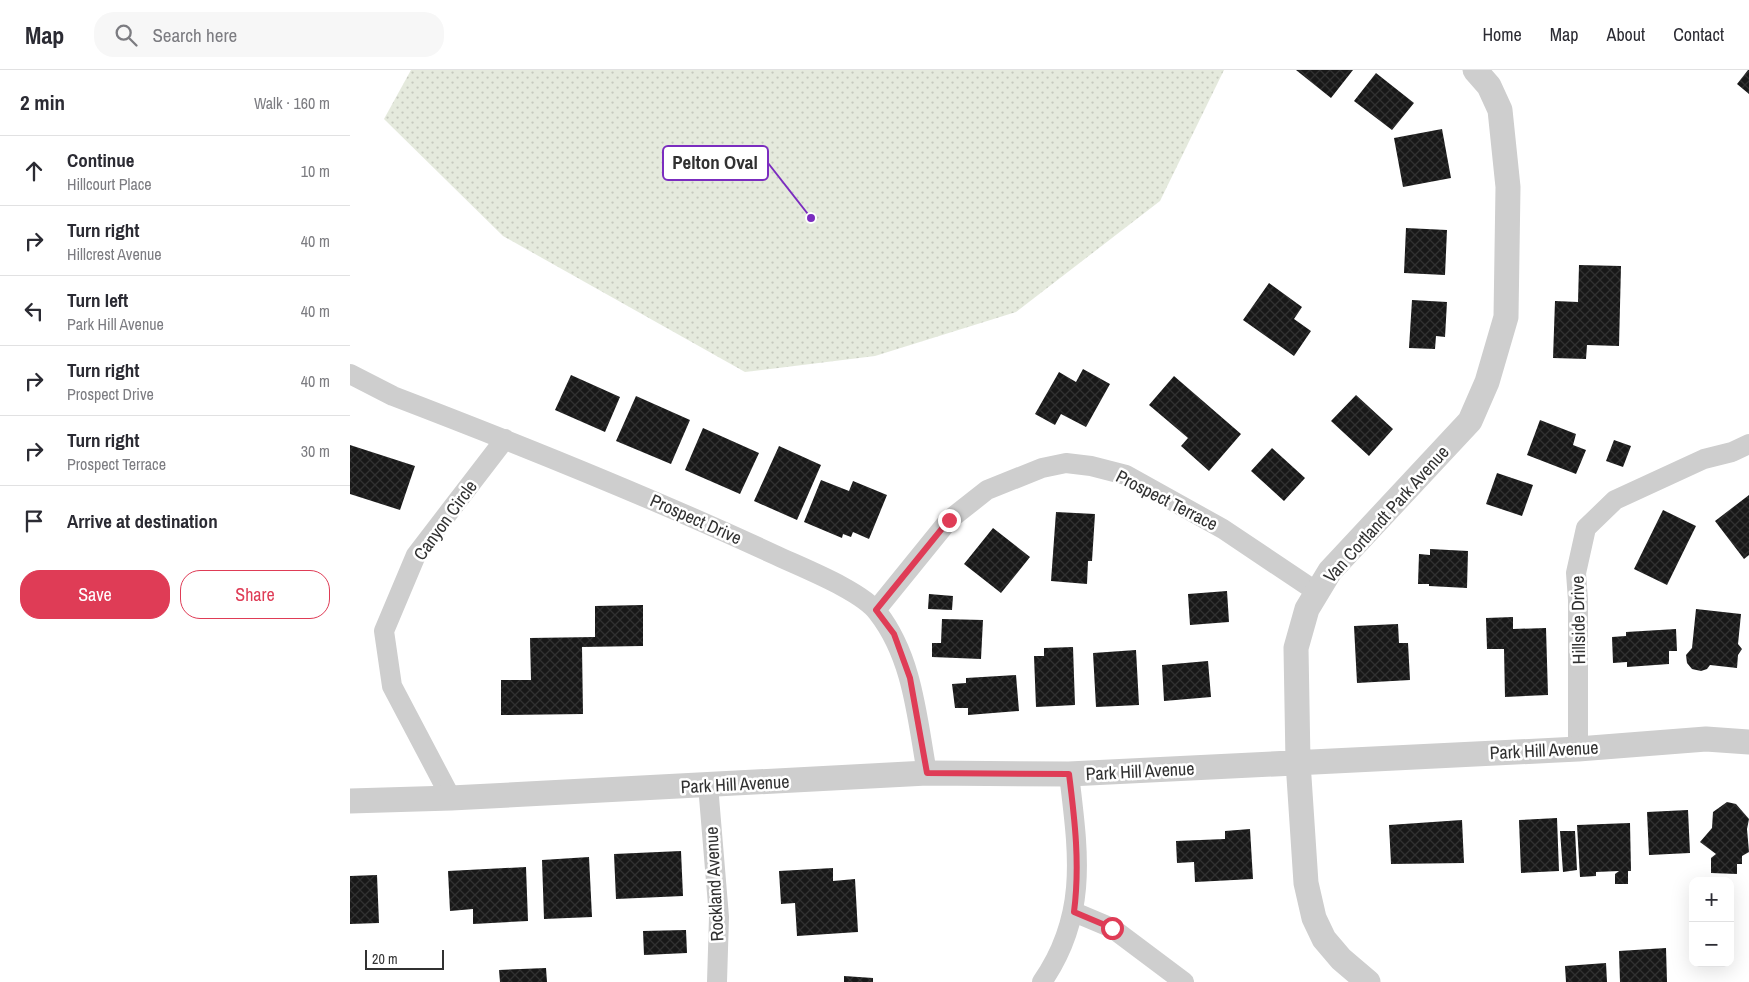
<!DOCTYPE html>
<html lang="en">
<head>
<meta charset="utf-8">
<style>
  :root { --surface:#fff; --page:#f7f7f7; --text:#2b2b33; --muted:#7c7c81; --line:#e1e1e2; --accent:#df3c56 }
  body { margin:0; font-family:"Archivo Narrow",sans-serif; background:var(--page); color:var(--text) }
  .controls { position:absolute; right:15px; bottom:15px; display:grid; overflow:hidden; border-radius:10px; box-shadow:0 5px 20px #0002 }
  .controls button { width:45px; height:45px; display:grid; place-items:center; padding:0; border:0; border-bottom:1px solid var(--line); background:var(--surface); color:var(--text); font:25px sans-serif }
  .scale { position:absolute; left:15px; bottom:12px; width:79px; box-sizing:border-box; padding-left:5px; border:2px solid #313131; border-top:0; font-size:14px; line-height:18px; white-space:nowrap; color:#313131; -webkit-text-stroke:4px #fff; paint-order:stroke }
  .stop { position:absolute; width:15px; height:15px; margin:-11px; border:4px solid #df3c56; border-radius:50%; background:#fff }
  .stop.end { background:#df3c56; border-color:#fff; box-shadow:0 1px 5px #0008 }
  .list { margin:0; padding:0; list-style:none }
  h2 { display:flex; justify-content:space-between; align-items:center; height:65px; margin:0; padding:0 20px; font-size:21px }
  h2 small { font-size:16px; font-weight:400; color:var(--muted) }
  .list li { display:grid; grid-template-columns:32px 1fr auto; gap:15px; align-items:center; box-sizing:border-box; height:70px; padding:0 20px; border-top:1px solid var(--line) }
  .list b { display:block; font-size:19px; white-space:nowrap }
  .list p { margin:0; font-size:16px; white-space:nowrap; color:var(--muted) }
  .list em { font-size:16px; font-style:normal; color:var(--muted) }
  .actions { display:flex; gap:10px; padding:15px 20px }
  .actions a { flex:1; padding:11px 0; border:1px solid var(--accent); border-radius:20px; text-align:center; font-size:18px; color:var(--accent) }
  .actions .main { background:var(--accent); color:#fff }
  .icon { flex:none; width:28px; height:28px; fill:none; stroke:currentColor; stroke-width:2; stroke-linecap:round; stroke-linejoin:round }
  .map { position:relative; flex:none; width:1399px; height:912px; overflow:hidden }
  header { display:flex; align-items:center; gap:30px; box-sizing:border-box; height:70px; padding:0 25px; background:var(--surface); border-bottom:1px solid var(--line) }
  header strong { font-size:24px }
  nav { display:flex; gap:28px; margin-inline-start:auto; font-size:18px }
  .search { width:350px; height:45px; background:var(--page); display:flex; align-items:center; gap:12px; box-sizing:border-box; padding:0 18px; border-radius:20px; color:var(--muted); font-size:19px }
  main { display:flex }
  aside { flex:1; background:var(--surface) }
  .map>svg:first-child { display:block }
  .grass { fill:url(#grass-dots) }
  .building { fill:url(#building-cross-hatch) }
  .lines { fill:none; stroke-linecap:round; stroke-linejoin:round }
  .minor { stroke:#cecece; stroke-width:20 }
  .tertiary { stroke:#cecece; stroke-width:25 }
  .route { stroke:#df3c56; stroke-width:6 }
  .labels { text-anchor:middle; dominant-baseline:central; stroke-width:5; stroke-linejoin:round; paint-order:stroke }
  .street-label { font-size:18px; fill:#313131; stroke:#fff }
  .leader { fill:none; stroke:#7b2cbf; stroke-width:2 }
  .callout-dot { fill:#7b2cbf; stroke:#fff; stroke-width:2 }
  .callout { fill:#fff; stroke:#7b2cbf; stroke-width:2 }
  .callout-label { font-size:19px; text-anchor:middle; font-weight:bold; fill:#313131 }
</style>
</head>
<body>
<header>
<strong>Map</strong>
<div class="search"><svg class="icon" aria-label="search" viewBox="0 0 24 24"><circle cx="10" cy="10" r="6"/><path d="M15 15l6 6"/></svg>Search here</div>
<nav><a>Home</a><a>Map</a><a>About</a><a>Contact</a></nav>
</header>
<main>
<aside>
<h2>2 min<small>Walk · 160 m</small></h2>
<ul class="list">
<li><svg class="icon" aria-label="ahead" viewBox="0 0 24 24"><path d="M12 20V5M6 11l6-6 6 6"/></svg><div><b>Continue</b><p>Hillcourt Place</p></div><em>10 m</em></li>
<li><svg class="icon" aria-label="right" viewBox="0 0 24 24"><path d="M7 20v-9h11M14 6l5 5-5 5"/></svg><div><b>Turn right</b><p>Hillcrest Avenue</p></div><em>40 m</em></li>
<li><svg class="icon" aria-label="left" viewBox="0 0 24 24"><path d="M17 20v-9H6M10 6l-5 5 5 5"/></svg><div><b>Turn left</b><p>Park Hill Avenue</p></div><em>40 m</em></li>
<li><svg class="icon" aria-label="right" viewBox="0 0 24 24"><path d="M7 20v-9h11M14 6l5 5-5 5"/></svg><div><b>Turn right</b><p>Prospect Drive</p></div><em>40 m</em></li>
<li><svg class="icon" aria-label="right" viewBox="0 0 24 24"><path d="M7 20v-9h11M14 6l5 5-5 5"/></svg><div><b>Turn right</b><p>Prospect Terrace</p></div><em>30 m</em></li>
<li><svg class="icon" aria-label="arrive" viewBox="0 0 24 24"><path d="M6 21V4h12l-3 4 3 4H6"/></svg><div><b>Arrive at destination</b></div></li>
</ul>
<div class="actions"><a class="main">Save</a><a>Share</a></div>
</aside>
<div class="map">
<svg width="1399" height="912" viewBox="0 0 1399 912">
  <defs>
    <pattern id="grass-dots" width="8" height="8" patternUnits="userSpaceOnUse" patternTransform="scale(1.25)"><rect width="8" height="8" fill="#e5eadd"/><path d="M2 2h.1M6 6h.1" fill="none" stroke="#c5c9be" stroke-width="1.8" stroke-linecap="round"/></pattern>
    <pattern id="building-cross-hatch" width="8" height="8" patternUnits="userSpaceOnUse" patternTransform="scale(1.25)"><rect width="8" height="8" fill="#181818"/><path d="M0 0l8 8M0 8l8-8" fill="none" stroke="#313131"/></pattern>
  </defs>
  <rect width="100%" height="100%" fill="#fff"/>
  <path class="grass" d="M61,0H874L810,131L666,242L525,286L395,302L153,166L34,49Z"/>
  <path class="building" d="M946,0H1003L981,28Z
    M1398,0H1399V24L1387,14Z
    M1026,3L1064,33L1042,60L1004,31Z
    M1092,59L1101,108L1053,117L1044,68Z
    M1056,158L1097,160L1095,205L1054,203Z
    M1229,195L1271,196L1269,276L1237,275L1236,289L1203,288L1205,231L1228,232Z
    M919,213L952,237L944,249L961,261L944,286L893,250Z
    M1062,230L1097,232L1095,267L1086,266L1085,279L1059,278Z
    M733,299L760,314L736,357L711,344L705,355L685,344L709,302L726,312Z
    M221,305L270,327L255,362L205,340Z
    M824,306L891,364L859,401L831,376L838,368L799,335Z
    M1006,325L1043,359L1019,386L981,351Z
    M286,326L340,350L321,394L266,371Z
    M1190,350L1226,364L1223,375L1236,380L1226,404L1177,385Z
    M353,358L409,383L390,424L335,400Z
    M1264,370L1281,376L1273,397L1256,391Z
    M0,375L65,396L50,440L0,424Z
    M429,376L471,395L447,450L404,431Z
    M922,378L955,408L934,431L901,401Z
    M1147,403L1183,415L1172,446L1136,434Z
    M471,410L499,421L503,411L537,425L519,469L503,462L501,467L493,464L492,468L454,452Z
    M1399,425V485L1394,489L1365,451Z
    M1313,440L1346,456L1317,515L1284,499Z
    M706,442L745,444L742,491H738L737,514L701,511Z
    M643,458L680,487L651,523L614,494Z
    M1080,479L1118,481L1117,518L1079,516V514H1068L1069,484L1080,485Z
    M877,521L879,552L840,555L838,524Z
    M579,524L603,526L602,540L578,539Z
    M293,535V576L232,577L233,644L151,645V610H181L180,568L245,567V536Z
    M1346,539L1391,544L1388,574L1392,579L1388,585L1387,598L1360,595L1357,599L1351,601L1342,599L1337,593L1336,585L1342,578Z
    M1163,547V559L1196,558L1198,625L1155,627L1154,579H1137L1136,548Z
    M592,549L633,550L631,589L582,587V573H591Z
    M1048,554L1049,573H1058L1060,610L1007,613L1004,556Z
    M1326,559L1327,581H1319V594L1277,597V592L1263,593L1262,567L1276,566V562Z
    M723,577L725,635L686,637L684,586H694V578Z
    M786,580L789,635L746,637L743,583Z
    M858,591L861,627L814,631L812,595Z
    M666,605L669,641L618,645V638H605L602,614L616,613V608Z
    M1377,732L1386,734L1399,749L1397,759L1399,782L1392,786V794H1387V804L1361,803V788L1366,784L1350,772L1362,758L1363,742Z
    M1338,740L1340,783L1299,785L1297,742Z
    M1207,748L1209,801L1171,803L1169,750Z
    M1112,750L1114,793L1041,794L1039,755Z
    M1280,753L1281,801H1278V814H1265V804L1269,801L1246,802V806L1230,807L1227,755Z
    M900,759L903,809L845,812L844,792L827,793L826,771L875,769V761Z
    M1210,761H1225L1227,800L1213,802Z
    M331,781L333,826L266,829L264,784Z
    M239,787L242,847L194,849L192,790Z
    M176,797L178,851L123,854V839L100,841L98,801Z
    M483,798V811L505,809L508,862L447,866L445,833L431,834L429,801Z
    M27,805L29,853L0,854V806Z
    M336,860L337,883L294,885L293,861Z
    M1316,878L1317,912H1270L1269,881Z
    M1256,893L1257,912H1216L1215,896Z
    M196,898L197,912H150L149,900Z
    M494,906L523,908V912H494Z"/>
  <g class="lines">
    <path class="minor" d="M0,304L43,326C171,375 298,426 423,484C450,497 511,520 528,543C563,588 567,648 577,703
      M526,540L599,450L637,420L692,398L716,393L741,396L776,405L873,459L967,522
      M1228,679V530L1226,503L1236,458L1265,430L1354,389L1382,382L1399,374
      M358,715L369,847L367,912
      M101,728L42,616L34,561L66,485L155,369
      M724,842L762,858L834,912
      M692,912C739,844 728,781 719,704"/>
    <path class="tertiary" d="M0,731L101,728L577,703L719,704L1228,679L1356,669L1399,672
      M1018,912L991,889L974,869L964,848L956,813L948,692L946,578L957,539L980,501L1120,351L1137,312L1156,247L1158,117L1150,40L1139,16L1125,0"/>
  </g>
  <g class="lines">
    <path class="route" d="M599,450L526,540L544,564L560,608L577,703L719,704C725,751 730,795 724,842L762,858"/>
  </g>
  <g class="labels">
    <g class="street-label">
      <text transform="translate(817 430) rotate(27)">Prospect Terrace</text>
      <text transform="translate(1036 444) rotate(-48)">Van Cortlandt Park Avenue</text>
      <text transform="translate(346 449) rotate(24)">Prospect Drive</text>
      <text transform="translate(95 450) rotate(-54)">Canyon Circle</text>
      <text transform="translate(1228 550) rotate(-91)">Hillside Drive</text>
      <text transform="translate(1194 680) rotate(-3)">Park Hill Avenue</text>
      <text transform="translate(790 701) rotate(-3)">Park Hill Avenue</text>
      <text transform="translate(385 714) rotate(-3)">Park Hill Avenue</text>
      <text transform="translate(364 814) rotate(-93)">Rockland Avenue</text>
    </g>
  </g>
  <path class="leader" d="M461 148L418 93"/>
  <circle class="callout-dot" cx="461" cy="148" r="5"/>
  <rect class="callout" x="313" y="76" width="105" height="34" rx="5"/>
  <g class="callout-label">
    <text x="365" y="99">Pelton Oval</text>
  </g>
</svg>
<div class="controls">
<button>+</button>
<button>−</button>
</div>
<div class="scale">20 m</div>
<div class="stop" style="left:762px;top:858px"></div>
<div class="stop end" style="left:599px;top:450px"></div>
</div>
</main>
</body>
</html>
